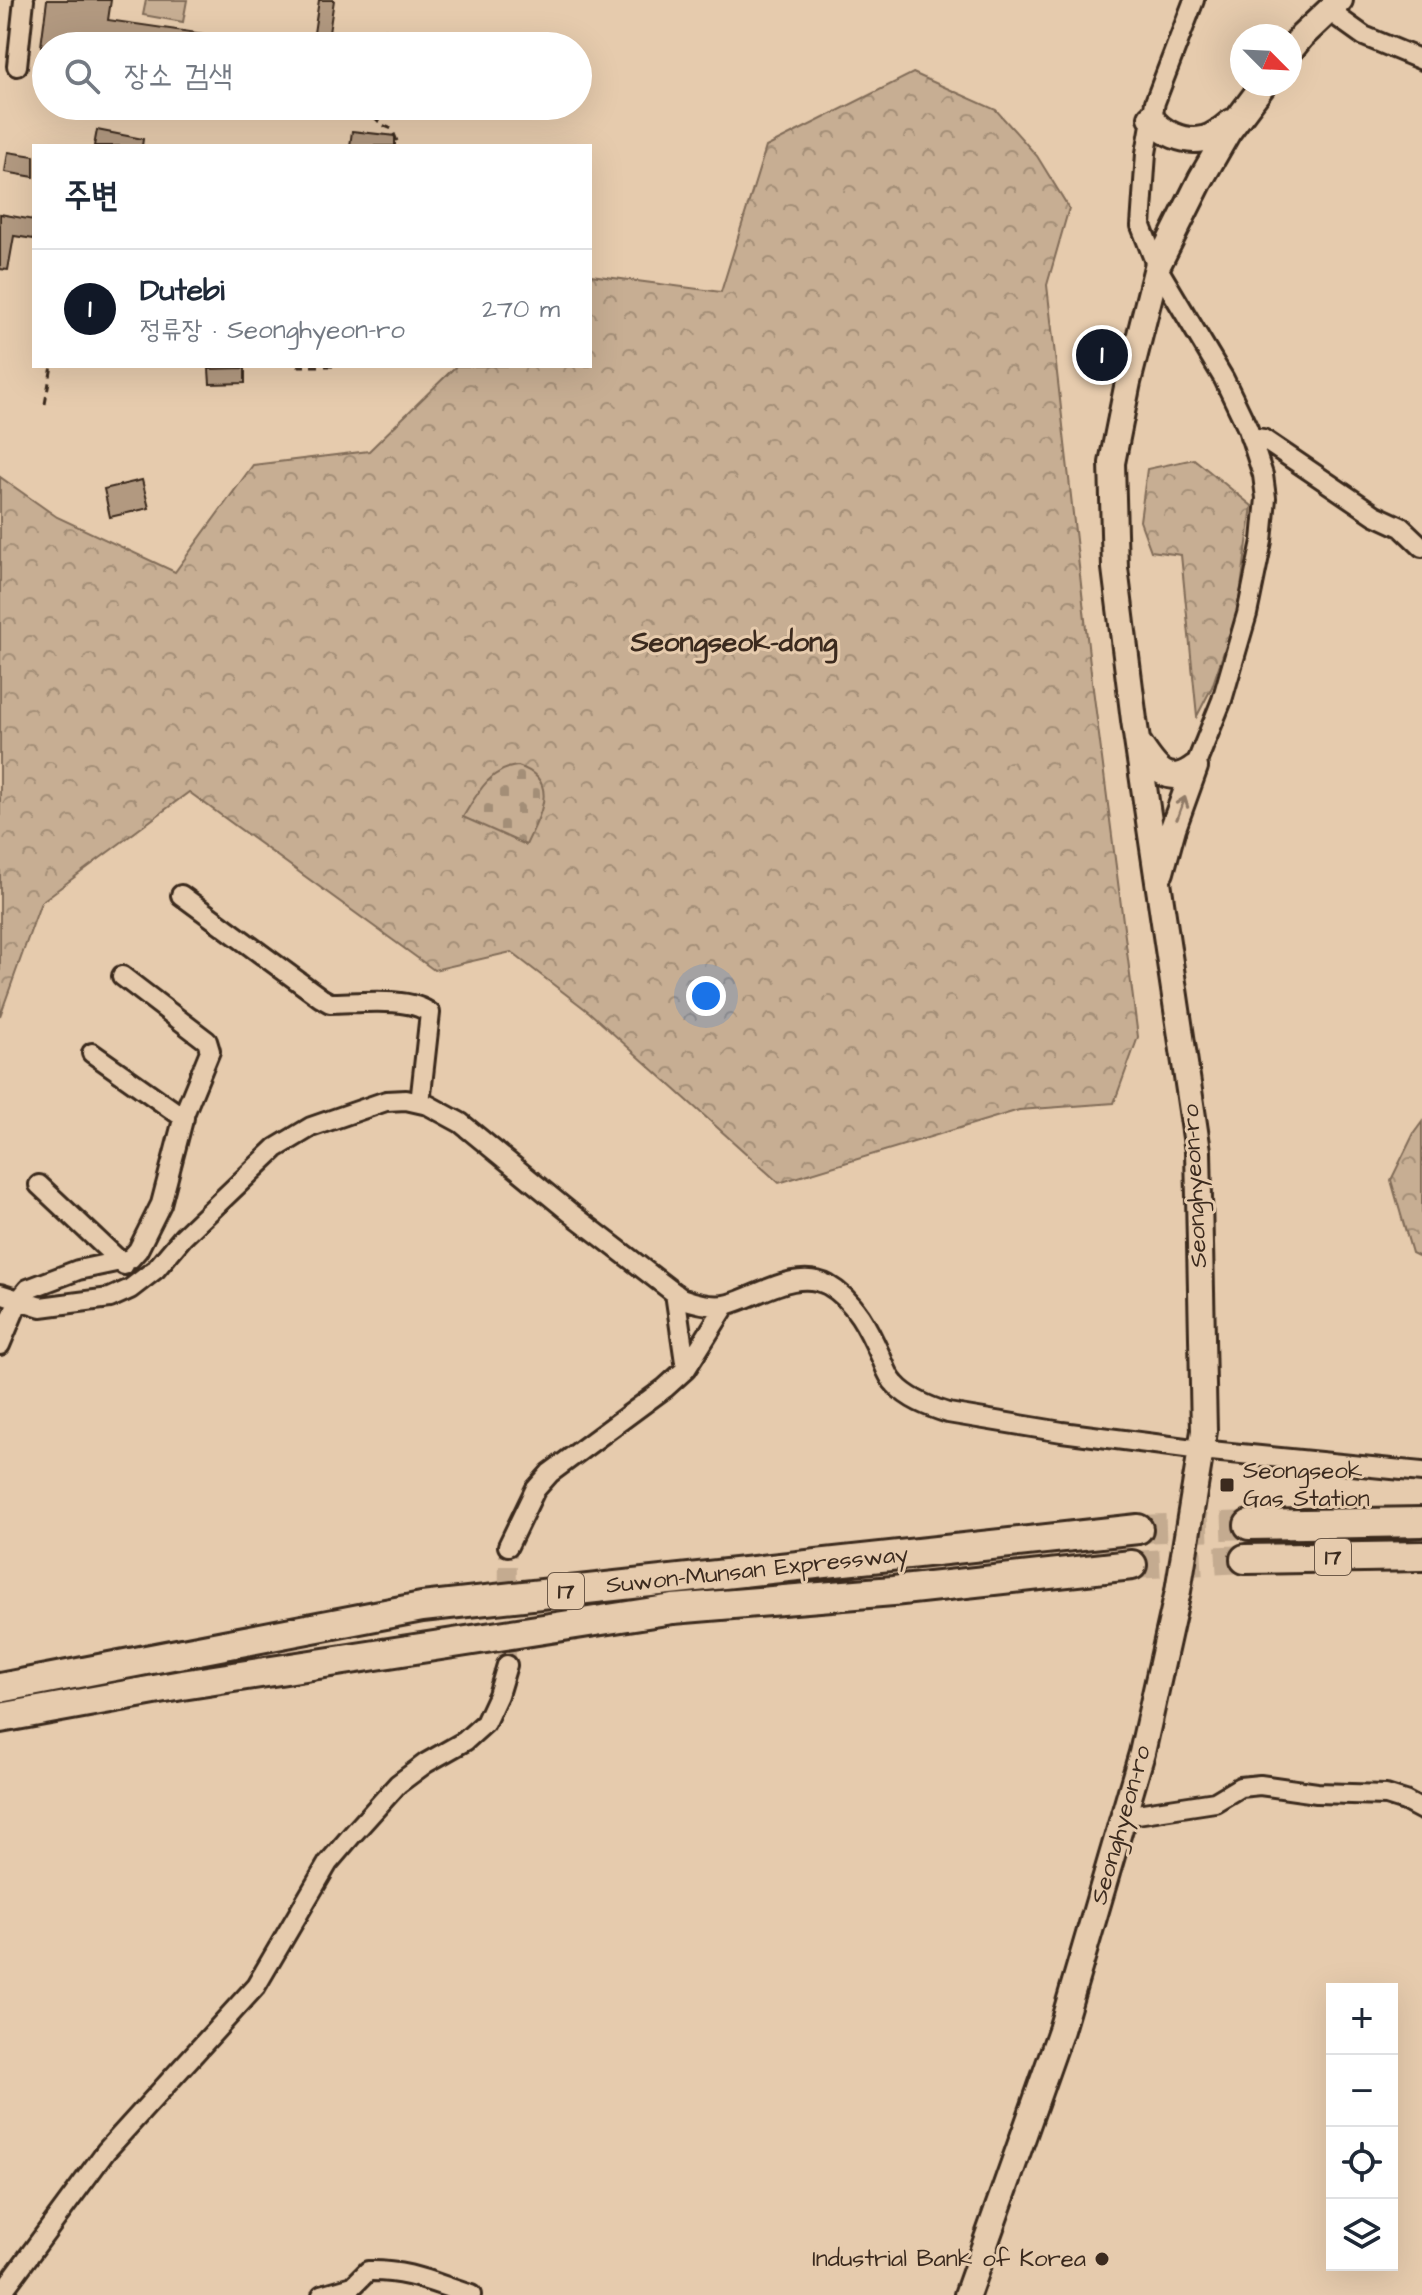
<!DOCTYPE html>
<html lang="ko">
<head>
<meta charset="utf-8">
<style>
  :root { --surface:#fff; --page:#f6f6f7; --text:#1f2937; --muted:#747a83; --line:#e0e1e3; --accent:#111827 }
  body { margin:0; font-family:"Architects Daughter","Poor Story",sans-serif; background:var(--page); color:var(--text) }
  .controls { position:absolute; right:24px; bottom:24px; display:grid; overflow:hidden; border-radius:0px; box-shadow:0 8px 32px #0002 }
  .controls button { width:72px; height:72px; display:grid; place-items:center; padding:0; border:0; border-bottom:2px solid var(--line); background:var(--surface); color:var(--text); font:40px sans-serif }
  .compass { position:absolute; left:1230px; top:24px; width:72px; height:72px; border-radius:50%; background:var(--surface); box-shadow:0 8px 32px #0002; rotate:114deg }
  .you { position:absolute; left:706px; top:996px; width:28px; height:28px; margin:-20px; border:6px solid #fff; border-radius:50%; background:#1a73e8; box-shadow:0 0 0 12px #1a73e833 }
  .badge { display:grid; place-items:center; width:52px; height:52px; border-radius:50%; background:var(--accent); color:#fff; font-size:26px; font-weight:700 }
  .pin { position:absolute; translate:-50% -50%; border:4px solid #fff; box-shadow:0 2px 8px #0006 }
  .list { margin:0; padding:0; list-style:none }
  h2 { display:flex; justify-content:space-between; align-items:center; height:104px; margin:0; padding:0 32px; font-size:34px }
  h2 small { font-size:26px; font-weight:400; color:var(--muted) }
  .list li { display:grid; grid-template-columns:52px 1fr auto; gap:24px; align-items:center; box-sizing:border-box; height:120px; padding:0 32px; border-top:2px solid var(--line) }
  .list b { display:block; font-size:30px; white-space:nowrap }
  .list p { margin:0; font-size:26px; white-space:nowrap; color:var(--muted) }
  .list em { font-size:26px; font-style:normal; color:var(--muted) }
  .icon { flex:none; width:44px; height:44px; fill:none; stroke:currentColor; stroke-width:2; stroke-linecap:round; stroke-linejoin:round }
  .map { position:relative; flex:none; width:1422px; height:2295px; overflow:hidden }
  .search { position:absolute; background:var(--surface); box-shadow:0 8px 32px #0002; left:32px; top:32px; width:560px; height:88px; display:flex; align-items:center; gap:20px; box-sizing:border-box; padding:0 28px; border-radius:44px; color:var(--muted); font-size:30px }
  .panel { position:absolute; background:var(--surface); box-shadow:0 8px 32px #0002; left:32px; top:144px; width:560px; height:224px; border-radius:0px }
  .map>svg:first-child { display:block }
  .forest { fill:url(#forest-crowns); stroke:#816c58; stroke-width:2 }
  .cemetery { fill:url(#cemetery-stones); stroke:#816c58; stroke-width:2 }
  .pitch { fill:#c7ae93; stroke:#816c58; stroke-width:2 }
  .building { fill:#b29980; stroke:#3b2a1e; stroke-width:2 }
  .lines { fill:none; stroke-linecap:round; stroke-linejoin:round }
  .minor-tunnel { stroke:#c4ab90; stroke-width:18; stroke-dasharray:18 9; stroke-linecap:butt }
  .highway-tunnel { stroke:#c4ab90; stroke-width:28; stroke-dasharray:28 14; stroke-linecap:butt }
  .minor-casing { stroke:#3b2a1e; stroke-width:24 }
  .major-casing { stroke:#3b2a1e; stroke-width:30 }
  .highway-casing { stroke:#3b2a1e; stroke-width:34 }
  .path { stroke:#3b2a1e; stroke-width:3; stroke-dasharray:8 6; stroke-linecap:butt }
  .minor { stroke:#e6cbad; stroke-width:18 }
  .major { stroke:#e6cbad; stroke-width:24 }
  .highway { stroke:#e6cbad; stroke-width:28 }
  .oneway { stroke:#907a66 }
  .poi-dot { fill:#3b2a1e; stroke:#e6cbad; stroke-width:3 }
  .labels { text-anchor:middle; dominant-baseline:central; stroke-width:6; stroke-linejoin:round; paint-order:stroke }
  .shield { fill:#e6cbad; stroke:#6e5a49; stroke-width:2 }
  .shield-label { font-size:22px; font-weight:bold; fill:#3b2a1e }
  .street-label { font-size:24px; fill:#3b2a1e; stroke:#e6cbad }
  .poi-label { font-size:24px; fill:#3b2a1e; stroke:#e6cbad; text-anchor:start }
  .quarter-label { font-size:28px; font-weight:bold; fill:#3b2a1e; stroke:#e6cbad }
</style>
</head>
<body>
<div class="map">
<svg width="1422" height="2295" viewBox="0 0 1422 2295">
  <defs>
    <pattern id="forest-crowns" width="20" height="18" patternUnits="userSpaceOnUse" patternTransform="scale(2)"><rect width="20" height="18" fill="#c7ae93"/><path d="M2 6a3 3 0 1 1 6 0M12 15a3 3 0 1 1 6 0" fill="none" stroke="#a38e77"/></pattern>
    <pattern id="cemetery-stones" width="16" height="16" patternUnits="userSpaceOnUse" patternTransform="scale(2)"><rect width="16" height="16" fill="#c7ae93"/><path d="M2 7V4a2 2 0 0 1 4 0v3zM10 15v-3a2 2 0 0 1 4 0v3z" fill="#a38e77"/></pattern>
  </defs>
  <rect width="100%" height="100%" fill="#e6cbad"/>
  <filter id="ink" filterUnits="userSpaceOnUse"><feTurbulence type="fractalNoise" baseFrequency=".0125" numOctaves="2"/><feDisplacementMap in="SourceGraphic" scale="16" xChannelSelector="R" yChannelSelector="G"/><feConvolveMatrix kernelMatrix="1 2 1 2 8 2 1 2 1" color-interpolation-filters="sRGB"/></filter>
  <g filter="url(#ink)">
    <path class="forest" d="M913,73L996,110L1037,156L1069,208L1047,285L1092,681L1138,1037L1114,1103L1019,1110L779,1183L589,1012L511,952L434,970L189,792L41,902L0,1016V477L57,517L175,572L253,465L369,451L456,366H590V275L721,292L766,147Z
      M1194,459L1252,506L1238,610L1212,687L1197,716L1181,555L1151,551L1140,521L1147,469Z
      M1422,1122V1258L1412,1253L1391,1180L1414,1133Z"/>
    <path class="cemetery" d="M518,766C561,780 540,815 526,845L463,817C477,794 490,768 518,766Z"/>
    <path class="pitch" d="M146,0H187L183,22L143,15Z"/>
    <path class="building" d="M47,0H111L108,20L225,37L224,46H41Z
      M319,0H334L327,46H312Z
      M385,29L389,46H373L370,33Z
      M97,130L143,139L142,146H94Z
      M352,131L395,136V146H350Z
      M8,152L34,156V177L5,172Z
      M0,214L34,220V239L14,236L8,270L0,269Z
      M245,368V383L210,384L209,369Z
      M142,480L149,508L110,517L104,489Z"/>
    <g class="lines">
      <path class="minor-tunnel" d="M507,1665L508,1546"/>
      <path class="highway-tunnel" d="M1138,1529L1249,1525
        M1132,1565L1245,1559"/>
      <g class="minor-casing">
        <path id="minor" d="M1194,0L1155,102L1146,153L1141,226L1157,267L1224,379L1248,429L1263,475L1266,498L1262,541L1247,614L1222,700L1195,767
          M1329,11L1364,36L1422,60
          M17,66L24,0
          M1250,437L1263,439L1375,515L1401,527L1422,547
          M181,895L321,998L330,1003C357,1003 409,996 430,1013L420,1103
          M92,1053L184,1118
          M39,1185L124,1265
          M675,1293L686,1369
          M0,1294L41,1307L110,1298L130,1289L156,1269L183,1237L276,1148L311,1127L386,1101L406,1100L428,1105L461,1123L572,1214L681,1298C695,1303 715,1308 729,1304C759,1296 796,1268 828,1285C855,1300 869,1330 881,1357C885,1366 888,1377 895,1384C908,1399 929,1407 948,1413L1062,1432L1201,1450L1422,1472
          M0,1345L19,1300L28,1289L78,1270L130,1259L138,1250L161,1204L185,1112L210,1051L207,1041L122,976
          M508,1546L535,1490L550,1473L665,1388L686,1369L726,1305
          M1124,1816L1215,1802L1240,1787L1260,1785L1317,1793L1386,1795L1405,1801L1422,1810
          M0,2295L106,2151L256,1986L328,1863L352,1835L398,1784L426,1763L465,1741L485,1723L498,1695L507,1665
          M322,2295L353,2286L368,2271C408,2270 433,2283 471,2295"/>
      </g>
      <g class="major-casing">
        <path id="major" d="M1290,51L1302,36L1340,0
          M1151,117C1160,133 1185,143 1203,139C1214,137 1223,129 1231,122
          M1140,745C1155,768 1168,788 1195,767L1173,828L1161,872
          M967,2295L1061,2030L1142,1753L1178,1591L1204,1431L1198,1151L1134,720L1115,568L1112,463L1128,382L1157,267L1201,179L1228,132L1264,84"/>
      </g>
      <g class="highway-casing">
        <path id="highway" d="M1249,1525L1422,1522
          M1245,1559L1422,1556
          M0,1688L422,1607L1138,1529
          M0,1718L182,1685L673,1609L893,1591L1132,1565"/>
      </g>
      <path class="path" d="M364,106L382,125L392,129L399,146
        M297,366H336
        M45,404L52,366"/>
      <use href="#minor" class="minor"/>
      <use href="#major" class="major"/>
      <use href="#highway" class="highway"/>
    </g>
    <defs><path id="oneway-shaft" d="M-6 0H5M1.5-3L5.5 0L1.5 3" fill="none" stroke-width="1.6" stroke-linecap="round" stroke-linejoin="round" transform="scale(2)"/></defs>
    <use class="oneway" href="#oneway-shaft" transform="translate(1181 808) rotate(-70)"/>
  </g>
  <g class="poi-dot">
    <rect x="1219" y="1477" width="16" height="16" rx="4"/>
    <circle cx="1102" cy="2259" r="8"/>
  </g>
  <g class="labels">
    <g class="shield">
      <rect x="1315" y="1539" width="36" height="36" rx="6"/>
      <rect x="548" y="1573" width="36" height="36" rx="6"/>
    </g>
    <g class="shield-label">
      <text x="1333" y="1557">17</text>
      <text x="566" y="1591">17</text>
    </g>
    <g class="street-label">
      <text transform="translate(1195 1186) rotate(-93)">Seonghyeon-ro</text>
      <text transform="translate(757 1570) rotate(-6)">Suwon-Munsan Expressway</text>
      <text transform="translate(1121 1825) rotate(-74)">Seonghyeon-ro</text>
    </g>
    <g class="poi-label">
      <text x="1243" y="1471">Seongseok<tspan x="1243" dy="28">Gas Station</tspan></text>
      <text x="1086" y="2259" text-anchor="end">Industrial Bank of Korea</text>
    </g>
    <g class="quarter-label">
      <text x="734" y="642">Seongseok-dong</text>
    </g>
  </g>
</svg>
<div class="controls">
<button>+</button>
<button>−</button>
<button><svg class="icon" aria-label="locate" viewBox="0 0 24 24"><circle cx="12" cy="12" r="6"/><path d="M12 2v4M12 18v4M2 12h4M18 12h4"/></svg></button>
<button><svg class="icon" aria-label="layers" viewBox="0 0 24 24"><path d="M12 4l9 5-9 5-9-5zM3 14l9 5 9-5"/></svg></button>
</div>
<svg class="compass" viewBox="-18 -18 36 36"><path d="M0-13l5 13h-10z" fill="#e53935"/><path d="M0 13l5-13h-10z" fill="#747a83"/></svg>
<div class="you"></div>
<div class="pin badge" style="left:1102px;top:355px">1</div>
<div class="search"><svg class="icon" aria-label="search" viewBox="0 0 24 24"><circle cx="10" cy="10" r="6"/><path d="M15 15l6 6"/></svg>장소 검색</div>
<section class="panel">
<h2>주변<small></small></h2>
<ul class="list">
<li><span class="badge">1</span><div><b>Dutebi</b><p>정류장 · Seonghyeon-ro</p></div><em>270 m</em></li>
</ul>
</section>
</div>
</body>
</html>
